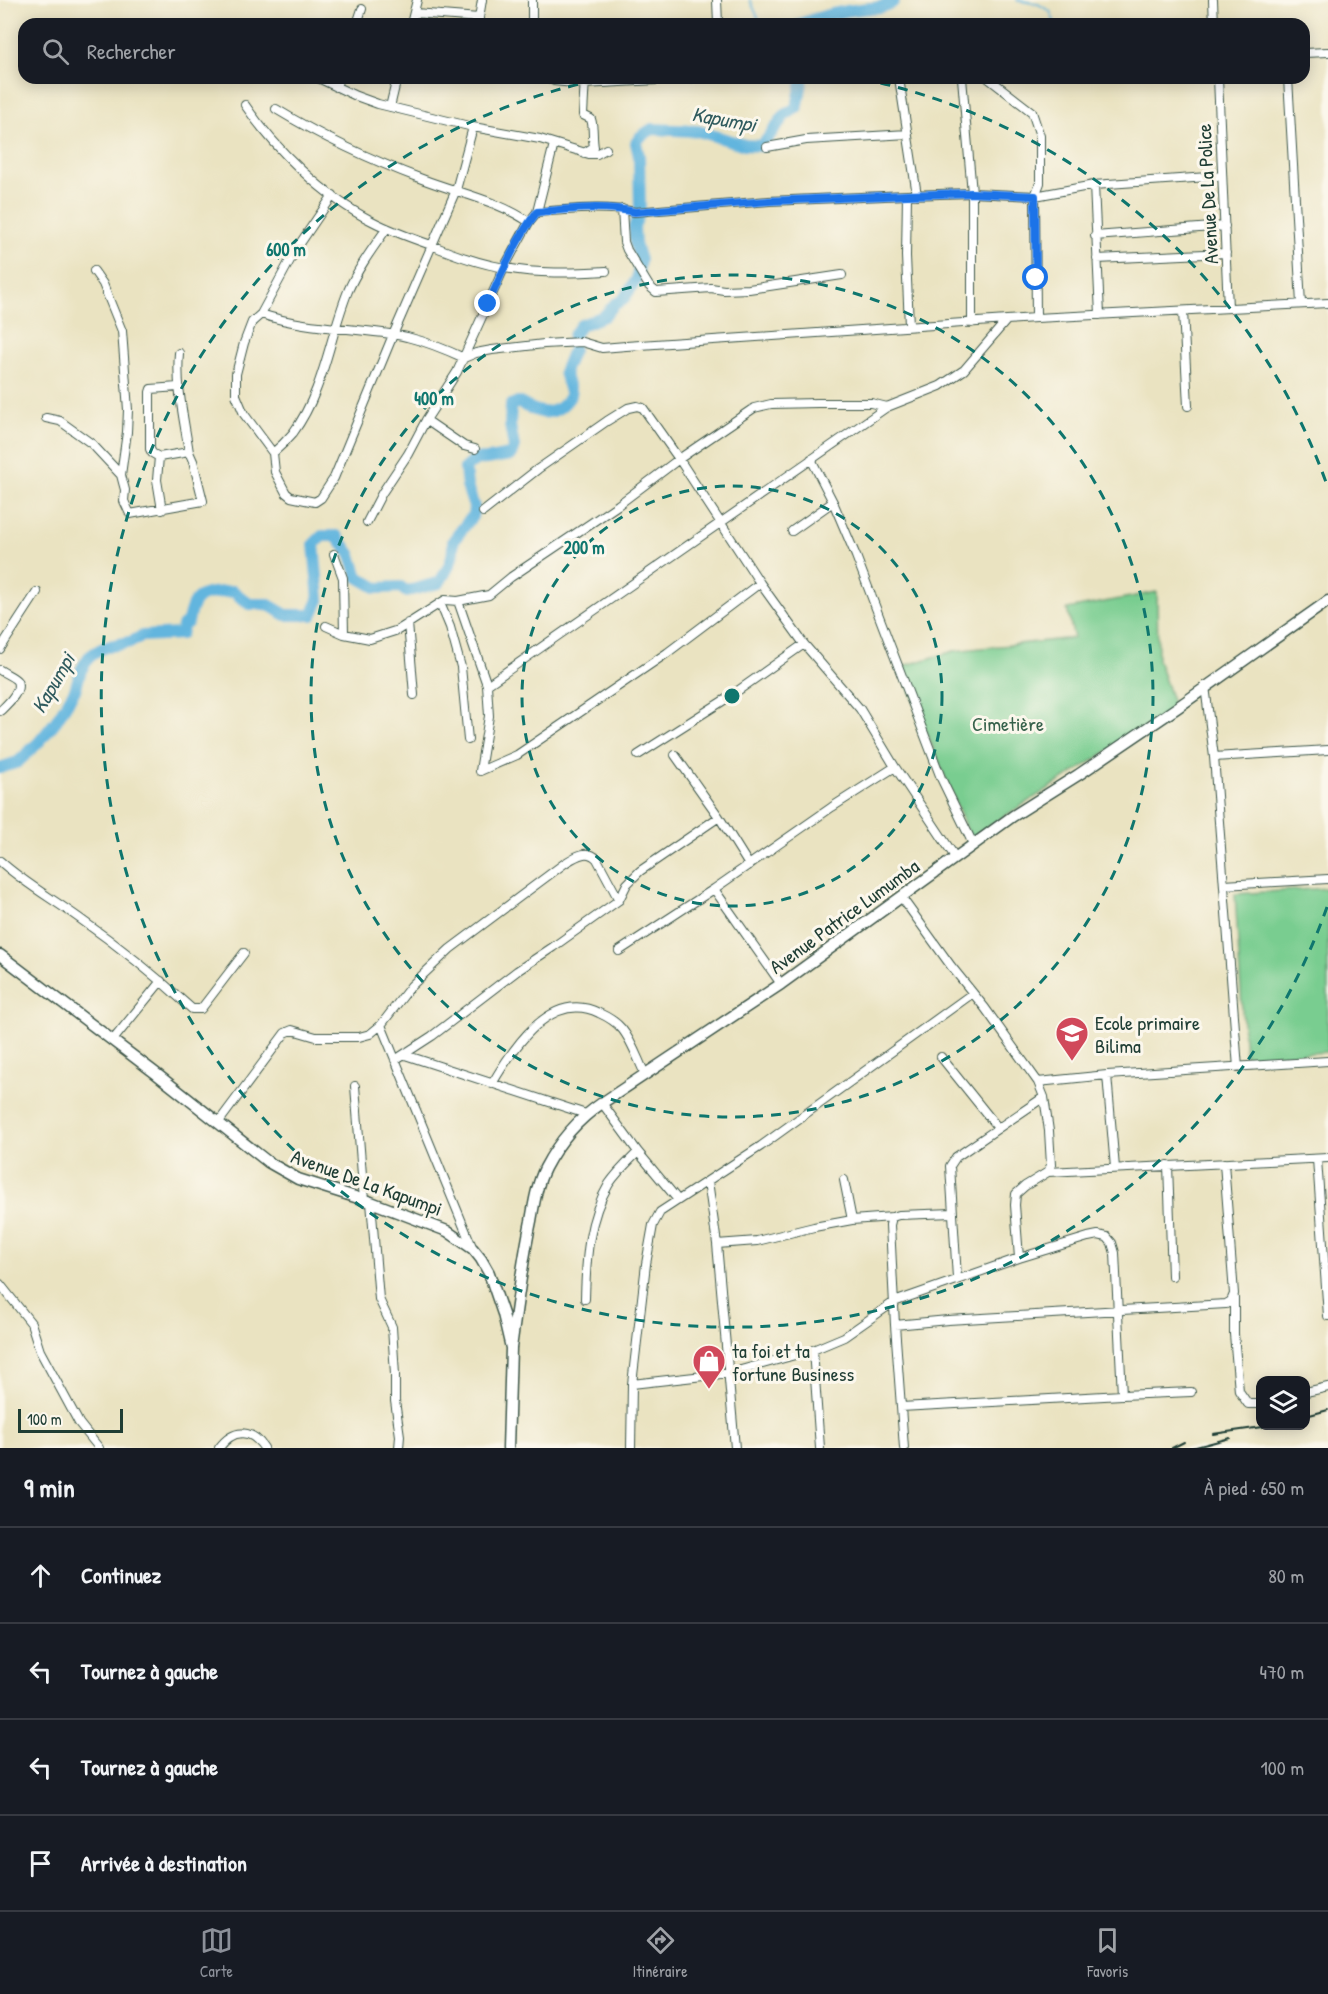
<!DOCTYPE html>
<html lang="fr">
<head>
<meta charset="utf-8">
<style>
  :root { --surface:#171b24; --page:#242831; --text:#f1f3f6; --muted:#9ea1a6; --line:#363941; --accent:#8c9099 }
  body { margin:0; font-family:"Patrick Hand",sans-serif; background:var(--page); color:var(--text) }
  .controls { position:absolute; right:18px; bottom:18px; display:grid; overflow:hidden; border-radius:12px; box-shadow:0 3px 15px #0003 }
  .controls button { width:54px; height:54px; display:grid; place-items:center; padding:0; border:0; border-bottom:2px solid var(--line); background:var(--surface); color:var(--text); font:30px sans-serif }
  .scale { position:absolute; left:18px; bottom:15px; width:105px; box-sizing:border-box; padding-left:6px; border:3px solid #1f3d34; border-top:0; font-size:16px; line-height:21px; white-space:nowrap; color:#1f3d34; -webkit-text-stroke:4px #fbf7ec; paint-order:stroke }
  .stop { position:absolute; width:18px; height:18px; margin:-14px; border:4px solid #1a73e8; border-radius:50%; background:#fff }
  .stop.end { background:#1a73e8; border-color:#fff; box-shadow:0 2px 6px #0008 }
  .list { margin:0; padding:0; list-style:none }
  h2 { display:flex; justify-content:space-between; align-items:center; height:78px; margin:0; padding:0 24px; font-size:26px }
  h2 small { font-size:20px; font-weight:400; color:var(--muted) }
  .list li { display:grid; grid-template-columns:39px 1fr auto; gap:18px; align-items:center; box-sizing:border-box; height:96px; padding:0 24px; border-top:2px solid var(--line) }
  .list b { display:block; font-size:22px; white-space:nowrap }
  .list em { font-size:20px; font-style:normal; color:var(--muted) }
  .icon { flex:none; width:33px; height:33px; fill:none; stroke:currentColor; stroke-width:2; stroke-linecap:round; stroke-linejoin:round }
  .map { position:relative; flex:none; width:1328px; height:1448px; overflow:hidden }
  .search { position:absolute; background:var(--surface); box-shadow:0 3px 15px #0003; left:18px; right:18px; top:18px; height:66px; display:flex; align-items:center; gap:15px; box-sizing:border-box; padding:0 21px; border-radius:18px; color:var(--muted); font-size:22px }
  .sheet { height:462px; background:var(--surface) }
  nav { display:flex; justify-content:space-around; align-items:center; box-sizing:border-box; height:84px; border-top:2px solid var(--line); background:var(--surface); font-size:16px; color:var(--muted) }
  nav a { display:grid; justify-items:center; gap:3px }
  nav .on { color:var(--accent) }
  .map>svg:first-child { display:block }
  .green { fill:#79cd90; stroke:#4c8562; stroke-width:1.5 }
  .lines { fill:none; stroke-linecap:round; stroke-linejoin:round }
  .stream { stroke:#62b5de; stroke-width:2 }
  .river { stroke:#62b5de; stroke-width:12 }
  .street-casing { stroke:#3d5649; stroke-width:10 }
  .secondary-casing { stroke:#3d5649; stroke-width:13 }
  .street { stroke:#fff; stroke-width:8 }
  .secondary { stroke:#fff; stroke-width:10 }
  .rail { stroke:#1f3d34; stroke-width:2 }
  .route { stroke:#1a73e8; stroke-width:8 }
  .ring { fill:none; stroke:#0f766e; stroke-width:3; stroke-dasharray:10 8 }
  .labels { text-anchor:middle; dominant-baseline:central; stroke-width:6; stroke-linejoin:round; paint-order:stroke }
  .street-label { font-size:20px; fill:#1f3d34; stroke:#fbf7ec }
  .park-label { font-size:20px; fill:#36614b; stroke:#fbf7ec }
  .poi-label { font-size:20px; fill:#1f3d34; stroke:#fbf7ec; text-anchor:start }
  .water-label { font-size:21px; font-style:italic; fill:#305b5e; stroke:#fbf7ec }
  .centre { fill:#0f766e; stroke:#fbf7ec; stroke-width:3 }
  .ring-label { font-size:18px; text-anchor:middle; font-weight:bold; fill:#0f766e; stroke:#fbf7ec; stroke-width:6; stroke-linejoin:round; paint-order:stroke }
</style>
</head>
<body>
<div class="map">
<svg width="1328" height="1448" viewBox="0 0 1328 1448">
  <rect width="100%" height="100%" fill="#fbf7ec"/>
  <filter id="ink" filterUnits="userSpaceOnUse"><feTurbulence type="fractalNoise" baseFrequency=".0167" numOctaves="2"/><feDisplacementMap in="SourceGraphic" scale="12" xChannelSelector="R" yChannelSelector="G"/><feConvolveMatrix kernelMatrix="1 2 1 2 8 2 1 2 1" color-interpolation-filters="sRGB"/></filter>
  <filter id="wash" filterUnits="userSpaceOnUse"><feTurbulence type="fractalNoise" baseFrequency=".008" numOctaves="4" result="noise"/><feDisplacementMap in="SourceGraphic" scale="24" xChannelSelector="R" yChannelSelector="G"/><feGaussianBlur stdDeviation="1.35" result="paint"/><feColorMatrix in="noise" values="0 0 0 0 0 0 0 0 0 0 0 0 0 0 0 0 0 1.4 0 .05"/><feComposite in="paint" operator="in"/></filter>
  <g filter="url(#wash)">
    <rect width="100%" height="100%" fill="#eae3c1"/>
    <path class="green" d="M1157,592L1158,660L1175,709L970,838L900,667L954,651L1074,638L1067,609Z
      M1328,888V1052L1245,1057L1235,894Z"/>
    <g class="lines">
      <path class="stream" d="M750,0L761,24
        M1017,0L1038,4L1050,11L1055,24"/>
      <path class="river" d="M800,24C819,17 840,11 861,9C873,7 882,9 893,2L894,0
        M0,768L18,762L39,742L56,721L75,690L81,670L89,657L96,652L105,647L130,642L142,636L181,634L183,626L188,622C193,590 205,594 233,591L249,604H267L286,615H312L319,600L314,544L322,536H337L351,555L358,577L377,588L401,587L405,591C417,590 427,585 439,583C449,567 454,560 453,541L473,515L474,507L467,486L465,468L476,459C488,461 499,456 511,455L514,447L510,425L511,405L518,402C540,415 555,419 571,395L564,372L573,350V336L581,325L604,316L615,304L623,300L637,279L640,260L635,244L634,227L640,211L639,156L636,143L640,137L652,129L698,131L745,145L762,146L784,116L797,107L803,78"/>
    </g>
  </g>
  <g filter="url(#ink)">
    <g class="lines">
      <g class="street-casing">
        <path id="street" d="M532,0V24
          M717,0L718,24
          M1213,0L1214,24
          M415,13L479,18
          M357,24L362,9
          M411,24L417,0
          M478,24L482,0
          M1304,53L1328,52
          M318,78L356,96L378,104L473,127L540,139L589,154H597L606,149
          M549,78L554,81L584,84L694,78
          M899,78L917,195
          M962,78L972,193V323
          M988,78L1032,112L1040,136V183L1035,196L1036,318
          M1218,78L1228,308
          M1288,78L1301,304
          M336,87L339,78
          M245,105C275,149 324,197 372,221C391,231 411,238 431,245C455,255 480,264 505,268C538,274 572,273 606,271
          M390,107L397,78
          M276,109C322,137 371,160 422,179C458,193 497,200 529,222
          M767,147L806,140L908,134
          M584,153L594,147C592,136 594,128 591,119L583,115L585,78
          M1094,185L1100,315
          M333,195L295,251L261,314L252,322L244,343L236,374V395L244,414L273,453L275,472L286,493L291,497L315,502L321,498L334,478L393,335L456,190L473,127
          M907,195L906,256L909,326
          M622,209L624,242L627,250L649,286L656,292L711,288L724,290L749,289L842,275
          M537,212C570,210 603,205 635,212L769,201L907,195L972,193L1035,196L1094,185L1222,176
          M1095,236L1225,226
          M1097,259L1226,253
          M94,271L103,284L122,331L128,410L127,432L121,475L125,490L124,501L130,514L203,501L193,461L189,452C184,419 176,387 179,353
          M1183,311L1188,406
          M261,314C308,330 359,327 407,337C427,342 445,349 464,358L476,353L492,350L544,344L582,342L602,348L626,346L1036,318L1328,303
          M46,418L60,421L92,444L121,475
          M426,420L464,446L475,449
          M273,453C280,447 287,440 293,433C324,391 329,338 348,291C358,268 373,248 387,228
          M159,457L152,453L150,449V392L151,389L178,387
          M811,459L833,502L856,556L941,778L973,844
          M162,510L157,480L159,457L189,452
          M483,512L538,469L607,421L628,408L637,406L643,408L679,459L760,583L804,644L860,709L895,767L955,857
          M367,522L382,493L408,454L426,420L457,372L504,268L529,222L537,212L554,144
          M792,531L833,502
          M334,554L343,578L344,634
          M458,601L487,685L489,716L480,771
          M440,603L450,627L461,667L468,740
          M408,623L414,695
          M326,626L344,634L370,639L398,630L445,600L458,601L489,595L511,577L618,505L679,459L754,408L771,404L818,403H871L887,407
          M0,649L37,592
          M0,670C4,673 14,677 17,681C22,692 6,705 0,711
          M487,685L887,407L940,386L964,370L1006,321
          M1205,686L1214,757L1238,1068
          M638,755L729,697L804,644
          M675,755L719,817L749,865
          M1214,757L1328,750
          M480,771L517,755L667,653L760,583
          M0,861C24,883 53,899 79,918C119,946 156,976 192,1009H201L244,953
          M1224,885L1328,879
          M714,889L781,984
          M902,898L951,966L985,1008L1038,1082L1044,1097L1049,1131L1051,1165L1048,1172L1025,1186L1016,1194L1015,1205L1019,1258
          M619,951L714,889L832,807L895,767
          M113,1040L161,981
          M405,1055L586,1114
          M941,1057L998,1128
          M395,1060L432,1036L517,971L553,947L619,900L627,884L640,871L719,817
          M1107,1075L1115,1168
          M1038,1082L1107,1075L1328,1061
          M492,1084C513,1048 551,989 599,1013C608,1017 616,1022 622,1029C632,1041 638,1060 645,1074
          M355,1086L364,1200
          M602,1103L638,1152L678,1200
          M218,1123L285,1033L292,1030L316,1037H359L370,1034L381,1025
          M1317,1159L1328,1316
          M1168,1165L1172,1276
          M1048,1172L1328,1158
          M844,1180L852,1220
          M708,1181L717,1244L735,1448
          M371,1202L379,1299L392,1327L395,1375V1401L400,1436L399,1448
          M717,1244L757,1241L814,1227L852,1220L892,1217
          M473,1249L381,1025L411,986L450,949L565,863C575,857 587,848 597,859L619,900
          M957,1278L950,1166L956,1157L1044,1097
          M0,1284L31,1323L40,1351L79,1423L99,1448
          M1234,1298V1334L1239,1391L1248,1404H1260
          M585,1299C586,1259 588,1219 609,1184C617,1172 628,1162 638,1152
          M895,1325L948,1320L1226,1304L1231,1301L1234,1294L1224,1163
          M813,1350L820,1448
          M632,1384L730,1373L813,1350L844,1337L894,1302L1019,1258L1088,1237L1098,1235L1107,1237L1112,1243L1115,1253L1122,1395L901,1407
          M1306,1392L1328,1387
          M1122,1395L1191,1392
          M219,1448C233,1429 251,1428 264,1448
          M631,1448L632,1384L646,1264L653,1225L660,1212L761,1146L973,993
          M904,1448L895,1325L890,1225L892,1217L899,1215L953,1213"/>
      </g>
      <g class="secondary-casing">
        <path id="secondary" d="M0,955L154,1072L268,1162L298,1179L371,1202L447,1231L473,1249L481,1259L489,1273L503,1314L511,1348L508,1448
          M511,1348C517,1306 522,1263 531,1221C534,1203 537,1184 545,1168C559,1141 577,1120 602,1103L781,984L1013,816L1078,775L1178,707L1328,601"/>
      </g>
      <use href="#street" class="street"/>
      <use href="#secondary" class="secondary"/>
      <path class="rail" d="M1306,1416L1328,1410
        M1213,1434L1269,1426
        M1172,1448L1184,1442
        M1192,1448L1230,1438"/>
    </g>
  </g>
  <g class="lines" filter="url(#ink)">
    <path class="route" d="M488,304C502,273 516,239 537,212C570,209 603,205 635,212L769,201L907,195L972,193L1035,196L1036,278"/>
  </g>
  <g class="ring">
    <circle cx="732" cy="696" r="210"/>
    <circle cx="732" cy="696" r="421"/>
    <path d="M1327 907A631 631 0 1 1 601 79M863 79A631 631 0 0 1 1327 485"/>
  </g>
  <defs>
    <g id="school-pin" transform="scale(1.725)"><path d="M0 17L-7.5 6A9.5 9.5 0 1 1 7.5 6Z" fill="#d1495b" stroke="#fbf7ec"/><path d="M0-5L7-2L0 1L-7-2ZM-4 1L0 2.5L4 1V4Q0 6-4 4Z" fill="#fff"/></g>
    <g id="shop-pin" transform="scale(1.725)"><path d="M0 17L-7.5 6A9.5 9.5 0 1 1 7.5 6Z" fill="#d1495b" stroke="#fbf7ec"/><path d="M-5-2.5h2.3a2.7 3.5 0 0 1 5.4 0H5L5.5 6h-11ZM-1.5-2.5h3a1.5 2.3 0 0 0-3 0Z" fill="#fff"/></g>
  </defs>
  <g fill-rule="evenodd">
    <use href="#school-pin" x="1072" y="1033"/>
    <use href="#shop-pin" x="709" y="1361"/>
  </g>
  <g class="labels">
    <g class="street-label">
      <text transform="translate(1207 194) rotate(-93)">Avenue De La Police</text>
      <text transform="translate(844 916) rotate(-36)">Avenue Patrice Lumumba</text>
      <text transform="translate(367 1182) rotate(20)">Avenue De La Kapumpi</text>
    </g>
    <g class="park-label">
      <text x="1008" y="723">Cimetière</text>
    </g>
    <g class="poi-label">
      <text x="1095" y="1022">Ecole primaire<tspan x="1095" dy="23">Bilima</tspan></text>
      <text x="732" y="1350">ta foi et ta<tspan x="732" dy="23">fortune Business</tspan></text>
    </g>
    <g class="water-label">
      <text transform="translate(724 119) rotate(10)">Kapumpi</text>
      <text transform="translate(53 683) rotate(-60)">Kapumpi</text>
    </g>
  </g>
  <circle cx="732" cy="696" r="9" class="centre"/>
  <g class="ring-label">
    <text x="286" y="256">600 m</text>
    <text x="434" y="405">400 m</text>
    <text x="584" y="554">200 m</text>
  </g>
</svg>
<div class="controls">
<button><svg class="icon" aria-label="layers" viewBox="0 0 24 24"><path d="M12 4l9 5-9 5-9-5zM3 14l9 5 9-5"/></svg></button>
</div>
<div class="scale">100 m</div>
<div class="stop" style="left:1036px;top:278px"></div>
<div class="stop end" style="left:488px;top:304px"></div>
<div class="search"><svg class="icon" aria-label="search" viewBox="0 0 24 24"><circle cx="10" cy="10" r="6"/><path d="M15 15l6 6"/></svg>Rechercher</div>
</div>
<section class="sheet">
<h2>9 min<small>À pied · 650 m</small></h2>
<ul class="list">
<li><svg class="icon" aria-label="ahead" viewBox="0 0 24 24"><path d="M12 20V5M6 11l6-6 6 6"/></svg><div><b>Continuez</b></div><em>80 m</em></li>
<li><svg class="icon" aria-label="left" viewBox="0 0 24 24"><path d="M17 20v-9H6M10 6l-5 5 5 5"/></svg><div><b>Tournez à gauche</b></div><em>470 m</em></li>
<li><svg class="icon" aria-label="left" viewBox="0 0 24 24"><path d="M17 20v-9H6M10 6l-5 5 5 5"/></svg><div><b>Tournez à gauche</b></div><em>100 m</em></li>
<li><svg class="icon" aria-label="arrive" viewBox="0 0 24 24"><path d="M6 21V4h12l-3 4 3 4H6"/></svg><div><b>Arrivée à destination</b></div></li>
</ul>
</section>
<nav>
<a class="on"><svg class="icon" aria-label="map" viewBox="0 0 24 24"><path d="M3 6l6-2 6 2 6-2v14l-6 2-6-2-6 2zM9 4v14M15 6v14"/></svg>Carte</a>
<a><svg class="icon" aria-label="directions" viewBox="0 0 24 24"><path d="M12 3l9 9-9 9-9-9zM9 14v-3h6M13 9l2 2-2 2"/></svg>Itinéraire</a>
<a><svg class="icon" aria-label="saved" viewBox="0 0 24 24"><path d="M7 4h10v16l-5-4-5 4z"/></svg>Favoris</a>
</nav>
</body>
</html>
